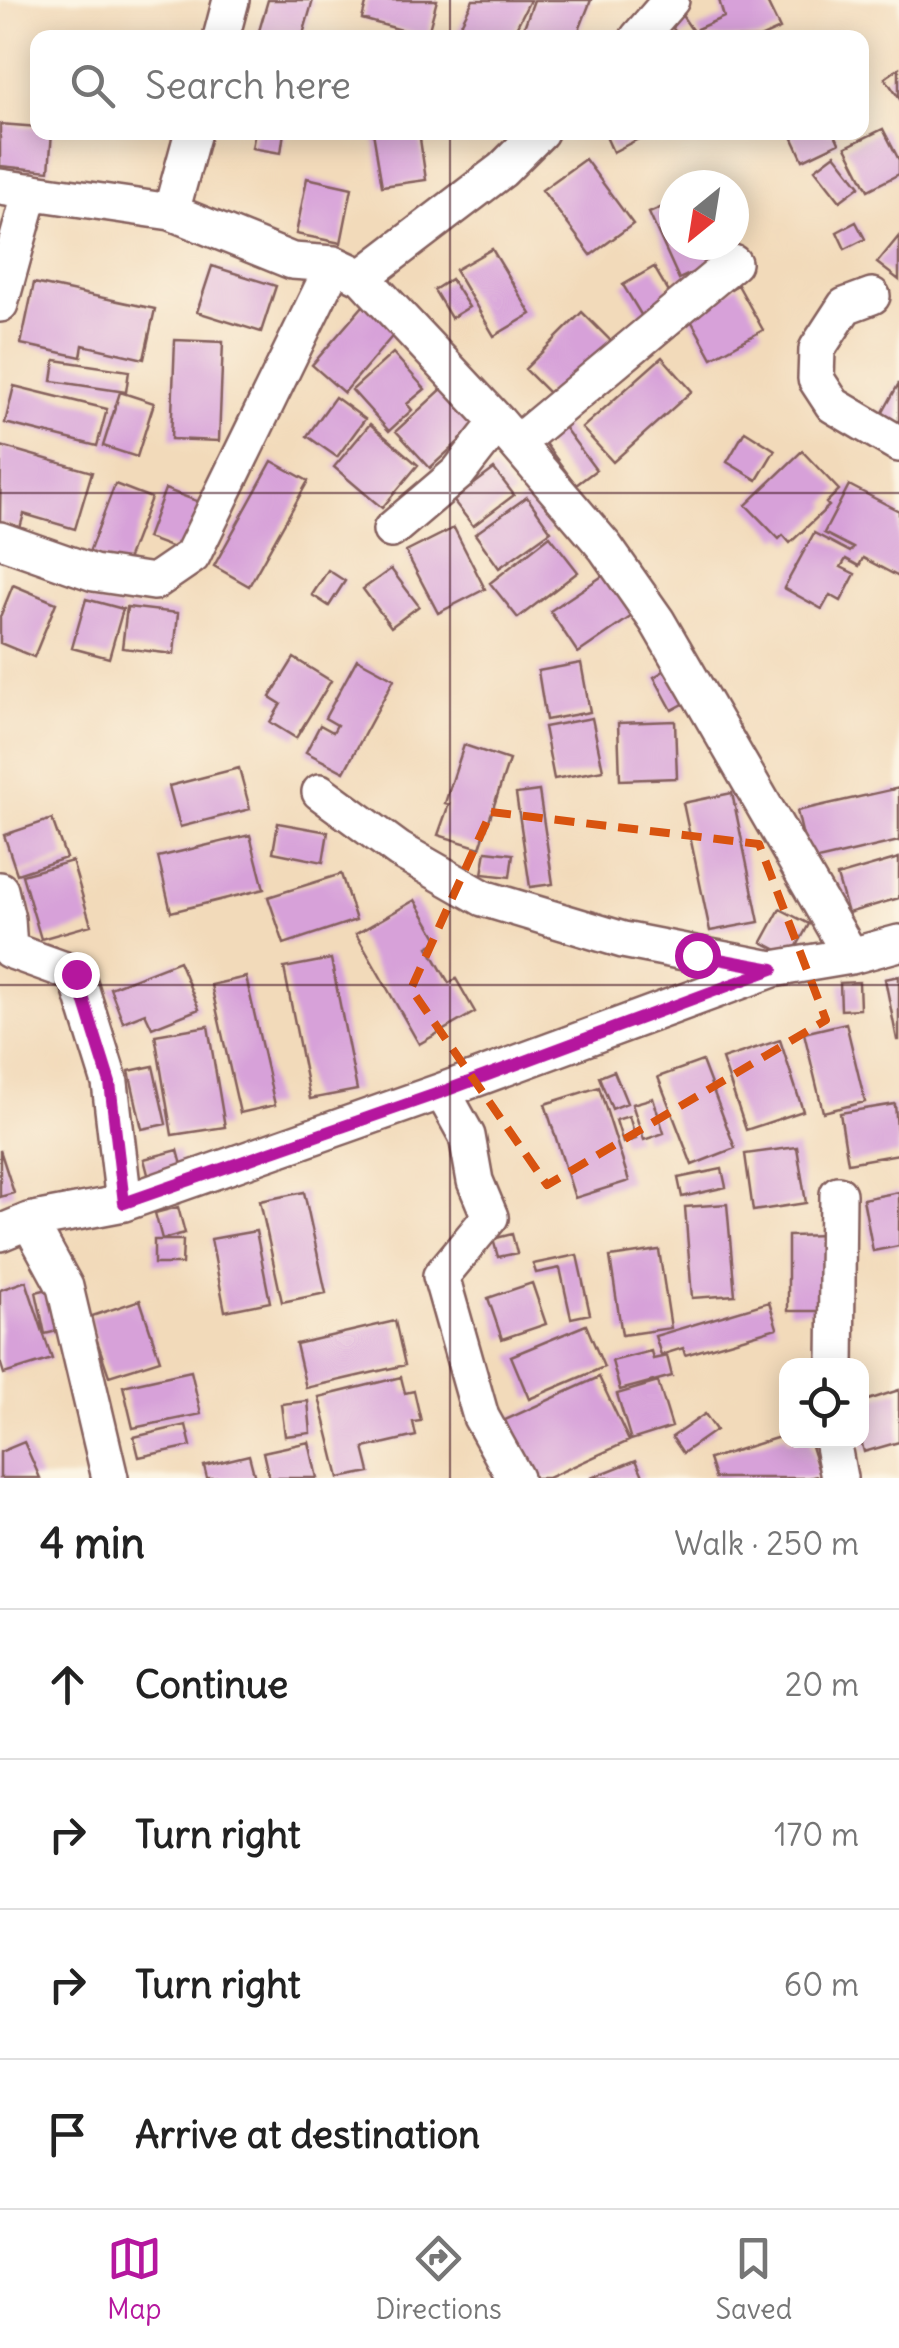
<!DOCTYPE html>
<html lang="en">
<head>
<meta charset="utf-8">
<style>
  :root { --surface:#fff; --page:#f6f6f6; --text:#222; --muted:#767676; --line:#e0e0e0; --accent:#b5179e }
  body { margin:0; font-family:Delius,sans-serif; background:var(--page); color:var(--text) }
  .controls { position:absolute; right:30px; bottom:30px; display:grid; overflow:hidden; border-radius:20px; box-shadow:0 5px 25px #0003 }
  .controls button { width:90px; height:90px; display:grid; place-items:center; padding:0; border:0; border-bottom:2px solid var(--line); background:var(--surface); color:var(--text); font:50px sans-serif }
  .compass { position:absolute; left:659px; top:170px; width:90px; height:90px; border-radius:50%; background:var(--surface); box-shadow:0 5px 25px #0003; rotate:210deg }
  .stop { position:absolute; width:30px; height:30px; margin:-22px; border:8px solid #b5179e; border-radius:50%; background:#fff }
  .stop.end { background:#b5179e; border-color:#fff; box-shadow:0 2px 10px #0008 }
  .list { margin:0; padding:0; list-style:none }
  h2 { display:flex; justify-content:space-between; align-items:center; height:130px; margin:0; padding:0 40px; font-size:42px }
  h2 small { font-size:32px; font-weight:400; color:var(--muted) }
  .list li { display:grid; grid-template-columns:65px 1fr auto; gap:30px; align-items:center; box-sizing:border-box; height:150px; padding:0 40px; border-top:2px solid var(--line) }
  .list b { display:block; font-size:38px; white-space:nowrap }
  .list em { font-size:32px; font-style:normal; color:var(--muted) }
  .icon { flex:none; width:55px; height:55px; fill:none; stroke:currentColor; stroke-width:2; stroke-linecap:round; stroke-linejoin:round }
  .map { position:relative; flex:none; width:899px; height:1478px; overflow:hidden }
  .search { position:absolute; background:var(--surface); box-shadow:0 5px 25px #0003; left:30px; right:30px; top:30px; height:110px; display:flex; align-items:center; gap:25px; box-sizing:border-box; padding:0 35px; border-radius:20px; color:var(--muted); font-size:38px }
  .sheet { height:730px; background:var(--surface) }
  nav { display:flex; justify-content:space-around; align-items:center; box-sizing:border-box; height:140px; border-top:2px solid var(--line); background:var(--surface); font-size:28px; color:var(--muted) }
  nav a { display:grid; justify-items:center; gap:5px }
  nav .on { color:var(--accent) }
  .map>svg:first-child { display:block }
  .building { fill:#d7a1d9 }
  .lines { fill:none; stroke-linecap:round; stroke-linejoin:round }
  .minor-casing { stroke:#85605d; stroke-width:40 }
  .minor { stroke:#fff; stroke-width:35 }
  .route { stroke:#b5179e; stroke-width:12 }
  .marked { fill:none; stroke:#d8530f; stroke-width:8; stroke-dasharray:20 12; stroke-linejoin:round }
  .grid { fill:none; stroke:#4a1f2b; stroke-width:2.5; stroke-opacity:0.55 }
</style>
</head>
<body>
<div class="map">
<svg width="899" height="1478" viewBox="0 0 899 1478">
  <rect width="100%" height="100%" fill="#fcf5e5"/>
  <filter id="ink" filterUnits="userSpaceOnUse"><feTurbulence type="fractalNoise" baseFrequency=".01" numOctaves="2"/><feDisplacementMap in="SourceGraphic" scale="20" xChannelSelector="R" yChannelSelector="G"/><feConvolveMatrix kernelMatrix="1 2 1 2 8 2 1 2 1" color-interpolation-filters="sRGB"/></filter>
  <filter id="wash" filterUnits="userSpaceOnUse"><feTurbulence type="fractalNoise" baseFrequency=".0048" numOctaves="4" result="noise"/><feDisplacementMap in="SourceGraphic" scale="40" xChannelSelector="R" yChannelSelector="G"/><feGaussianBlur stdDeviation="2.25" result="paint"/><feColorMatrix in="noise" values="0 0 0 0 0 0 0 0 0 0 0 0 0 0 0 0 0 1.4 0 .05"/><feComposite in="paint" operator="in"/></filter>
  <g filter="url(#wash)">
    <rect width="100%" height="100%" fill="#f2daba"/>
    <g id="blocks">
      <path class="building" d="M268,0H313L302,38H257Z
        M367,0H437L427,37L362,19Z
        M473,0H530L511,38H454Z
        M534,0H591L576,38H520Z
        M719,0H766L780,29L760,38H701L697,29L724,17Z
        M679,11L692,30L680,38L666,19Z
        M899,68V98L885,78Z
        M0,124L38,127V132H52L49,171L0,166Z
        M883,129L899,160V174L868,190L846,147Z
        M255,132H284L281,153L252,148Z
        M373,132H419L426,180L382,186Z
        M604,132H652L613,152Z
        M790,132H834L839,143L803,160Z
        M835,154L860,186L840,201L815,169Z
        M585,159L633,224L591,255L542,190Z
        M307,178L352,188L341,243L296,234Z
        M674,202V245H708L716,262L679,279L649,213Z
        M856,222L865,239L845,249L837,232Z
        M899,236V280L877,263Z
        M492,249L531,314L494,336L455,270Z
        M212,266L276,286L261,332L197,312Z
        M654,267L674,301L643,318L623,285Z
        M451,279L469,307L451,318L434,290Z
        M34,283L155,309L144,359L83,345L81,357L21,344Z
        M738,285L763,330L712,358L687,313Z
        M369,299L401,326L344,393L312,365Z
        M582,312L615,345L559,403L525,369Z
        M175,340L223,342L219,441L171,439Z
        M393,353L425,389L407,404L412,410L389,431L352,390Z
        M662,357L692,391L613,462L582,428Z
        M55,360L129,371L126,392L52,381Z
        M899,383V438L876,425Z
        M14,386L107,409L97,446L5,423Z
        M444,387L478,424L430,468L396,431Z
        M120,392L154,403L137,457L103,446Z
        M335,397L365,419L337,457L307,436Z
        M561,423L596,470L576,485L541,438Z
        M370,424L418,465L382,508L334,467Z
        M745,431L775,450L757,480L727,462Z
        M1,446L92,472L75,529L24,514L20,528L0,523Z
        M802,451L839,490L826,503L829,506L790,543L783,535L779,539L746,505Z
        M272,461L308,481L249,586L214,566Z
        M494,469L514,495L473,526L453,500Z
        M115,484L151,498L124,568L88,555Z
        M849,485L899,511V577L863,558L859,566L846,559L841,567L855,574L841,601L830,595L822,609L784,588L814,533L850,552L853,548L824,533Z
        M165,489L202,503L184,552L147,538Z
        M527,497L551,531L499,568L475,534Z
        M454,528L485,589L438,613L406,552Z
        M550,536L578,572L518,618L490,583Z
        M391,569L419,606L391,627L363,589Z
        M328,570L345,581L329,606L312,595Z
        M607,573L635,614L578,653L550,611Z
        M13,585L56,603L34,657L0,643V617Z
        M86,599L123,609L109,658L72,648Z
        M127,607L178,613L174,654L122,648Z
        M294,658L331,681L296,738L270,722L281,704L270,697Z
        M357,659L394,679L344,772L306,752L320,725L333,732L337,725L325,718Z
        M581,663L590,712L546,720L538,671Z
        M669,668L687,702L672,710L654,677Z
        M592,718L603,770L554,779L544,727Z
        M675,721L677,778L620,780L618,723Z
        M464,745L509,760L480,848L438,835L449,804L445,803Z
        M239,768L250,809L180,827L169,786Z
        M899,788V841L809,862L797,811Z
        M539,791L553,884L530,887L516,794Z
        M732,793L759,922L710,931L683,803Z
        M52,819L66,858L17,874L4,835Z
        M278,823L328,832L323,862L273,852Z
        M250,835L264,889L171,912L158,857Z
        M486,851L513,854L510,877L482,874Z
        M899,858V898L848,913L837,876Z
        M72,861L91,925L41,939L22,875Z
        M341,874L356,920L284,944L268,897Z
        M415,900L439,941L428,947L449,983L456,979L475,1012L419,1044L356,934Z
        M780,909L809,924L791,957L762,942Z
        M331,959L357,1090L310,1099L284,968Z
        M179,961L199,1009L152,1028L145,1013L123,1022L110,988Z
        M899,976V1040H897L885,979Z
        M246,977L275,1105L240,1113L211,985Z
        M859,982L860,1009L841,1010L840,983Z
        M846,1023L865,1102L823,1112L804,1033Z
        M208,1026L225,1127L172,1135L155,1035Z
        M780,1040L803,1111L746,1130L722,1059Z
        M702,1061L735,1148L692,1165L658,1077Z
        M153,1066L166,1124L142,1129L129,1071Z
        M614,1071L627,1103L612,1109L599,1077Z
        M599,1087L629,1181L575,1198L545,1104Z
        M653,1098L664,1133L644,1140L632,1104Z
        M895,1104L899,1154L848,1163L840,1113Z
        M629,1116L636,1139L623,1143L616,1120Z
        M797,1147L806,1203L753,1211L745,1154Z
        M0,1150L14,1193L0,1197Z
        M178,1150L183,1169L149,1178L144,1159Z
        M722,1169L726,1187L682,1197L678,1178Z
        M304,1192L326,1293L282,1302L260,1201Z
        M899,1192V1246L873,1251L863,1199Z
        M727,1204L735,1295L692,1298L685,1207Z
        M178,1207L185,1233L162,1239L155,1213Z
        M256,1231L270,1302L225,1311L211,1239Z
        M512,1234L517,1253L498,1257L493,1239Z
        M828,1235L829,1311H788V1236Z
        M154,1240H183L182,1264H154Z
        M659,1250L671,1328L622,1335L610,1257Z
        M577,1255L590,1314L571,1318L560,1268L536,1273L533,1264Z
        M26,1281L52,1359L4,1374L0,1361V1290Z
        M532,1283L546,1324L502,1339L488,1298Z
        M52,1288L61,1330L45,1334L36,1292Z
        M140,1300L160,1360L109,1376L89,1317Z
        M769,1302L777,1328L685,1355L683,1348L661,1355L655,1336Z
        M395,1321L405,1365L306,1388L296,1344Z
        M586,1325L604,1367L529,1399L511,1356Z
        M651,1351L653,1359L667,1356L672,1376L620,1390L612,1361Z
        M191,1371L201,1414L133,1428L123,1386Z
        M401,1377L405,1393L414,1391L421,1421L413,1422L416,1436L364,1448L370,1472L339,1478L319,1397Z
        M599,1377L629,1441L548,1478H532L505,1420Z
        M658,1382L672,1427L631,1440L617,1394Z
        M899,1390V1442L864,1452L861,1440L862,1402Z
        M308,1401L311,1433L285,1436L281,1404Z
        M705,1414L716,1430L683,1453L672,1437Z
        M186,1425L191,1446L139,1457L134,1437Z
        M786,1435V1440H809L820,1475L809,1478H715L709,1459Z
        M24,1442L40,1478H0V1452Z
        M309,1442L317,1478H269L263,1452Z
        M249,1455L255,1478H207L204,1466Z
        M636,1460L644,1478H591Z"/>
    </g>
  </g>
  <g filter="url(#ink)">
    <use href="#blocks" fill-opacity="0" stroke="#85605d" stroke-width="2.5"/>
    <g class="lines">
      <g class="minor-casing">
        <path id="minor" d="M221,38L231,0
          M638,38L671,0
          M0,187L171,212L292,261L334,264L362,277L502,170L540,132
          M171,212L193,132
          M362,277L498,422L605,547L657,621L851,956
          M872,296L845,306L817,349L816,379L833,405L899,444
          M0,304L31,191
          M517,443L733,263
          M391,530L458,473L498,422
          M0,540L94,573L154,582L192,556L334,264
          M320,792L399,850L483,898L623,940L772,969
          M0,890L7,919L9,950L76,974L110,1083L124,1203
          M442,1091L467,1136L475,1181L490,1217L441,1276L481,1417L515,1478
          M29,1221L65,1287L110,1478
          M0,1233L29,1221L124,1203L442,1091L773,969L851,956L899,943
          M836,1366L838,1194
          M832,1440L839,1478"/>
      </g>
      <use href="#minor" class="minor"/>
    </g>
  </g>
  <g class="lines" filter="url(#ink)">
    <path class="route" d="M76,974L110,1083L124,1203L442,1092L773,969L697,955"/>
  </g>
  <path class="marked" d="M491,812L759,844L826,1020L547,1185L411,989Z"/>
  <path class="grid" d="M450,0V38M450,132V1478M0,493H899M0,985H899"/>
</svg>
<div class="controls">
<button><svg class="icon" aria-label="locate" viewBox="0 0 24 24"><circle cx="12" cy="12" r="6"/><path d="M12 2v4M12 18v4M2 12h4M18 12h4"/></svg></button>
</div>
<svg class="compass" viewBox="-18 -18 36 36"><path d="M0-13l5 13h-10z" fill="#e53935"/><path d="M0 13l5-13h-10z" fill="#767676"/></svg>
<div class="stop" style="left:697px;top:955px"></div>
<div class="stop end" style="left:76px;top:974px"></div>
<div class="search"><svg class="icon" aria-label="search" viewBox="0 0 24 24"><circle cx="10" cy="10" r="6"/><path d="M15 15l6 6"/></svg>Search here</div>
</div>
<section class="sheet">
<h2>4 min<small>Walk · 250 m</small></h2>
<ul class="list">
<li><svg class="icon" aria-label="ahead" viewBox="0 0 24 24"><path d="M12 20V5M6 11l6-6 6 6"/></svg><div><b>Continue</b></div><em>20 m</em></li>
<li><svg class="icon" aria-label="right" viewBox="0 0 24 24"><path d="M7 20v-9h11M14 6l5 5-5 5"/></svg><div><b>Turn right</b></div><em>170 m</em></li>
<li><svg class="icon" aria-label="right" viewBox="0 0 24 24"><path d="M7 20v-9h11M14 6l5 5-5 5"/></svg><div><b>Turn right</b></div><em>60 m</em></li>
<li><svg class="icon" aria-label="arrive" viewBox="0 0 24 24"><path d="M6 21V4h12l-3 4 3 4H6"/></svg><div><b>Arrive at destination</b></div></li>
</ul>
</section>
<nav>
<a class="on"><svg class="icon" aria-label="map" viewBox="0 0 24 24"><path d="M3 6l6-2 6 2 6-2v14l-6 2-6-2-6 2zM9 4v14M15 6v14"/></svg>Map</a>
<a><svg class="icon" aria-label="directions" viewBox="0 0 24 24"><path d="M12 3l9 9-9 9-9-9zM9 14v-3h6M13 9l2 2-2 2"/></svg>Directions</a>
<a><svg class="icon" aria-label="saved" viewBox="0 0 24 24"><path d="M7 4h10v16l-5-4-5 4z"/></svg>Saved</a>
</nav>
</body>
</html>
